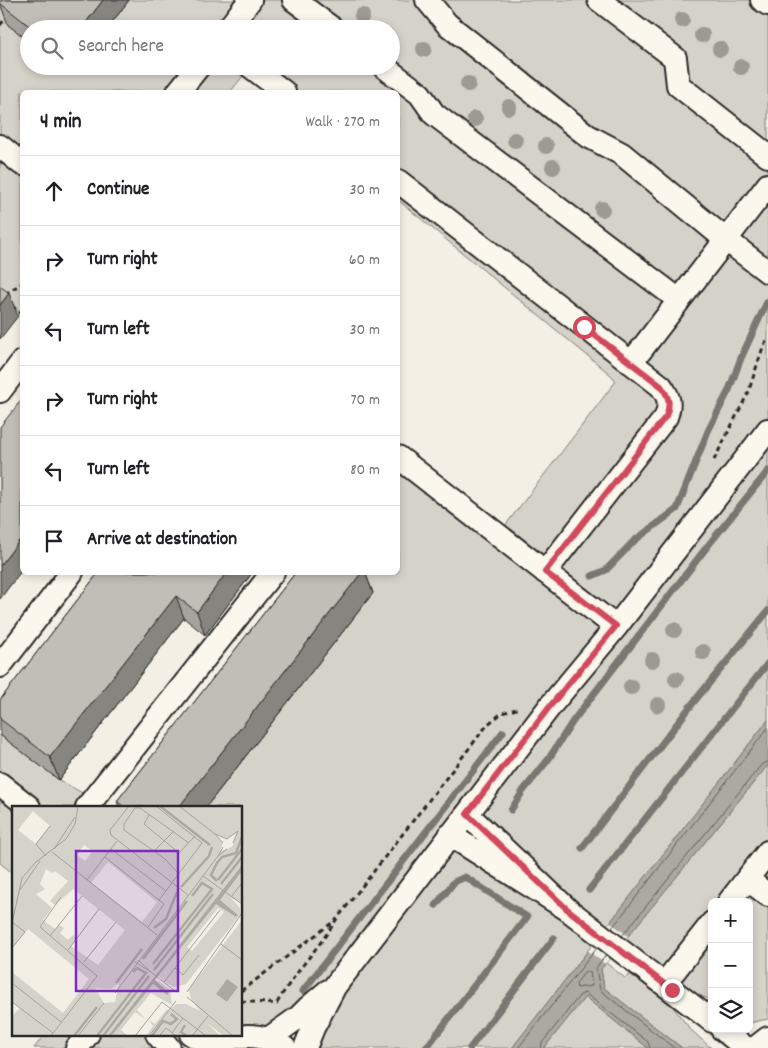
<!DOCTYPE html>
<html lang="en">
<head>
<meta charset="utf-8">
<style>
  :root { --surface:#fff; --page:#f6f6f6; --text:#202124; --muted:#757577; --line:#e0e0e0 }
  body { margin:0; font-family:Dekko,sans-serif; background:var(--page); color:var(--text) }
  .controls { position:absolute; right:15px; bottom:15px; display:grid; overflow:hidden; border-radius:8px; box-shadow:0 2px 8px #0003 }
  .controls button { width:45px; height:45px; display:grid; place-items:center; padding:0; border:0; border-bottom:1px solid var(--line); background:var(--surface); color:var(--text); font:25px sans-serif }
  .stop { position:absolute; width:15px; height:15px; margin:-11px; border:4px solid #d1495b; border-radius:50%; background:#fff }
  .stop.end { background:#d1495b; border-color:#fff; box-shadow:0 1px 5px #0008 }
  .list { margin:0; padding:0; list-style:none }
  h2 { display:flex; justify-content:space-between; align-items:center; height:65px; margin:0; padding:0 20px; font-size:21px }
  h2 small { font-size:16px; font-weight:400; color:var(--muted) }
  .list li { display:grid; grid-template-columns:32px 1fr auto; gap:15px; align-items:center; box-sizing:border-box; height:70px; padding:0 20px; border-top:1px solid var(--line) }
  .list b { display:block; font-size:19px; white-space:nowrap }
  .list em { font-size:16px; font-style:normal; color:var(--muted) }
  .icon { flex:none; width:28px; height:28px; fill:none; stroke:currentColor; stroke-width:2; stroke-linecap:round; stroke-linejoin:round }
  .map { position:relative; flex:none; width:768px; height:1048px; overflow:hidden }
  .search { position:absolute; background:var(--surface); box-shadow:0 2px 8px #0003; left:20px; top:20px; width:380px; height:55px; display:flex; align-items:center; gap:12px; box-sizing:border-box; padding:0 18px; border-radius:28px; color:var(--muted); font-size:19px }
  .panel { position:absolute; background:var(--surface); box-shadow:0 2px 8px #0003; left:20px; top:90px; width:380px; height:485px; border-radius:8px }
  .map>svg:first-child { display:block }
  .green { fill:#d5d2c9; stroke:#807e7a; fill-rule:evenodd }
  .water { fill:#aca9a2; stroke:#787772 }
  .pier { fill:#f3efe4 }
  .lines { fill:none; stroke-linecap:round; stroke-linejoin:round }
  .shore { stroke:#5f5d5b; stroke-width:1 }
  .stream { stroke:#787772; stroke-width:7 }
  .minor-casing { stroke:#2b2b2b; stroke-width:26 }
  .path { stroke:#2b2b2b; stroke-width:3; stroke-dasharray:5 4; stroke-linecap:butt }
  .minor { stroke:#fbf7ec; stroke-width:22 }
  .tree { fill:#9d9a94 }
  .wall { fill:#a5a39d; stroke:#2b2b2b }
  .shaded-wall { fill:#86857f; stroke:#2b2b2b }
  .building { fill:#c0beb6; stroke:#2b2b2b }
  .route { stroke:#d1495b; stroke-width:6 }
  .inset-river { fill:none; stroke:#aca9a2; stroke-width:2.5 }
  .inset-road { fill:none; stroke:#a3a19a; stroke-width:1 }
  .view { fill:#7b2cbf; fill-opacity:0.15; stroke:#7b2cbf; stroke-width:2.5 }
  .inset-edge { fill:none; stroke:#2b2b2b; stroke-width:2.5 }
</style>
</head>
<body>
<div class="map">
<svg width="768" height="1048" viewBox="0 0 768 1048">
  <rect width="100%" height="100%" fill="#f3efe4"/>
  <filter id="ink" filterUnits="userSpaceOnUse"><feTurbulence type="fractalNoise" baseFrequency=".02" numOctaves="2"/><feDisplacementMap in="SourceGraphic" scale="10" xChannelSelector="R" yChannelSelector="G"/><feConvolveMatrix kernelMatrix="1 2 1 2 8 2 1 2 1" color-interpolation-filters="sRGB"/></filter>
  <g filter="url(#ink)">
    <path class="green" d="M0,0H28L8,25L22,36L29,37V66H60L71,75L78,66H391V29H107L129,0H768V720L512,1048H305L322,1013L268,1039L241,1034V807H206L372,593L346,573L398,572V457L498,535L616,381L611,375L398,200V92H266L244,75L230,92H22V314L0,297ZM467,814L564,907L451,835Z
      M0,735L59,780L93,799L103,807H14V874L0,863Z
      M768,765V1019L749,1023V902H712V1001L685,988L624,941Z
      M606,963L625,978L630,974L672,1006L691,1030L711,1048H682L604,988L601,969Z
      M585,997L648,1048H544Z
      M45,1034H157L169,1048H34Z"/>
    <path class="water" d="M768,720V765L601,969L604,988L682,1048H648L585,997L544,1048H512Z"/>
    <path class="pier" d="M610,922L628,936L605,964L588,951Z"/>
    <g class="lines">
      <path class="shore" d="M612,928L768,728
        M622,936L762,764L768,762
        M606,955L596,968L600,990L674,1048
        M586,971L590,972L592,986L577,988L576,984Z
        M518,1048L597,948
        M541,1048L542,1043L580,995L585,993L648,1042L650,1048"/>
      <path class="stream" d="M592,576L606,570L634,541L677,509L708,431L729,390L741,358L767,302
        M511,810L523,791L548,760L573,721L706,548L768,471
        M582,848L693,703L768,611
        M589,890L768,663
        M303,991L503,732
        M426,1048L527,917L465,877L454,882L436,905
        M470,1048L554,938"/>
      <g class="minor-casing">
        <path id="minor" d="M294,0L333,29
          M427,0L447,24L588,136L622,154L725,239L768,272
          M599,0L675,58L678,85L768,156
          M762,0L768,4
          M228,29L250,0
          M250,66L284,92
          M383,66L420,94L434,114L679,300
          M178,92L199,66
          M0,146L22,164
          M398,181L661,386C669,397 671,403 666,417L545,572
          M631,363L768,185
          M0,391L22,362
          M398,457L616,627
          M0,666L72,572
          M0,784L29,807
          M87,807L273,572
          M450,835L567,909L467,814
          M747,879L768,895
          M729,902L768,852
          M567,909L712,1021
          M664,984L712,923
          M722,1029L746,1048
          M157,1034L169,1048
          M191,1034L212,1047
          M268,1039L299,1017L308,1008L328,991
          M77,1048L88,1034
          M211,1048C234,1032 262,1032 285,1048
          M305,1048L313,1028L335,986L551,705L616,627L768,430
          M755,1048L768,1038"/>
      </g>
      <path class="path" d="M0,25L8,16
        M5,294L22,283
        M12,306L22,314
        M714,460L748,393L763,347L768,337
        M241,991L333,922
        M241,1001L278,1004
        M277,1003C294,973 318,949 336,920L488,724L502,713L520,708"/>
      <use href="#minor" class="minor"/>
    </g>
    <g class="tree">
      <circle cx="362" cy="16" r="8"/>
      <circle cx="682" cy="20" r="8"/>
      <circle cx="702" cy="35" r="8"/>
      <circle cx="424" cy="49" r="8"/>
      <circle cx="720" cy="49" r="8"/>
      <circle cx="741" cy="67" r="8"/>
      <circle cx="468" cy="84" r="8"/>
      <circle cx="509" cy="107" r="8"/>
      <circle cx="475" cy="119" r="8"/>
      <circle cx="515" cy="140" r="8"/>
      <circle cx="546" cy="146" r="8"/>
      <circle cx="553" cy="167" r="8"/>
      <circle cx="602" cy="209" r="8"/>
      <circle cx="674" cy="630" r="8"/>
      <circle cx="703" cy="652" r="8"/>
      <circle cx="652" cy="660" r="8"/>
      <circle cx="676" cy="679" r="8"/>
      <circle cx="631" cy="687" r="8"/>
      <circle cx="658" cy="705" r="8"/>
    </g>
    <path class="wall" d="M2,0H129L107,29H29V41L8,25L0,3Z
      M60,66H78L71,75Z
      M99,572H253L205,635L184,618L59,780L0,735V700Z
      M296,572H365L373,593L206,807H119L117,801Z"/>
    <path class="shaded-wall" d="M103,0H129L107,29H81Z
      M68,66H78L71,75Z
      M9,293L18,316L0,339V305Z
      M22,537V570L0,599V566Z
      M227,572H253L205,635L197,612Z
      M362,572H365L373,593L206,807H179Z
      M176,596L184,618L59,780L50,757Z"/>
    <path class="building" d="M2,0H103L81,29H33L0,3Z
      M0,286L9,293L0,305Z
      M22,399V537L0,566V427Z
      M99,572H227L197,612L176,596L50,757L0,719V700Z
      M296,572H362L179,807H124L117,801Z"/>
  </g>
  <g class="lines" filter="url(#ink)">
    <path class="route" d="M584,327L661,386C669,397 671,403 666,416L545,572L616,626L551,705L467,814L567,909L672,990"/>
  </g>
  <g transform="translate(12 806)">
    <rect width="230" height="230" fill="#f3efe4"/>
    <path d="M0,0H230V59L96,230H0V210L8,202L0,196V166L51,207L77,173L16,123L0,142ZM21,5L38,20L24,38L6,24ZM225,26L220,41L208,45L211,37L204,29L215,33ZM72,39L81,45L73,55L65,49ZM96,56L145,96L130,116L79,77ZM34,63L40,67L43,65L56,75L38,95L43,99L61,83L113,124L86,159L59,140L65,132L61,129L56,134L48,127L52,122L47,119L43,123L31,114L40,102L24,88L33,83L28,78ZM107,177L103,196L92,197L83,182L99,183ZM230,65V97L219,92L228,102V109L174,178L162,181L155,177L146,170L204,97L224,111L225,109L207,94ZM206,102L212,106L180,145L175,141ZM230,114V230H212L195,217L208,230H134L141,220L137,214L143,218L155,203L157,205L164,198H174L188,205L179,193L177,183ZM215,174L226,181L215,196L204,188ZM144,173L158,184L160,199L139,187L125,204L134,214L123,206L109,224L116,230H99L141,178L155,189Z" fill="#d5d2c9" fill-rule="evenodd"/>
    <path d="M230,59V65L208,94L226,109L224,111L204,98L143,174L157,187L155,189L141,178L101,228L96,230ZM215,173L226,181L215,196L204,188Z" fill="#aca9a2"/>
    <path class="inset-river" d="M148,0L198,39M206,74L230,43M205,75L199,69L205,57L210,51L224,47L230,31M209,78L230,51M169,81L197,50L200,41M142,122L154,113L165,86M131,153L175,95M141,158L200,83L190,77L180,90M142,164L201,88M104,177L130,143M173,219L169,226L175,230M62,230L85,201M85,230L134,167L125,162L121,166M91,230L137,170M140,230L151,215L159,218L165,213L159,208"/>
    <path class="inset-road" d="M117,0L98,24L99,29L176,89M144,0L190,37L147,94M167,0L203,28M137,9L132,18L167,47L183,30M211,37L203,28L215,33L226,25L221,37M211,41L206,50L215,43M42,43L63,11M99,43L154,85M142,45L162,25M40,46L145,129M34,50L24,38L38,20M93,51L152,98L136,121M167,68L153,53L112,24V18L123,2H128L177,37M191,70L230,98M75,74L105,35M8,84L28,55M219,91L230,77M0,117L10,72L24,56L54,33L63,18L66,0M38,130L70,90M209,138L230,154M0,142L13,126L0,116M56,144L87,103M72,156L104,116M123,156L139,166L126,154M163,162L171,169L187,149M139,166L163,185M152,176L208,104M0,177L49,216M175,186L230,107M103,187L206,50M175,191L221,230M0,196L41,227M160,227L171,212M39,230L85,170L28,121L49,91M66,230L92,197M123,230L150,196L194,230M137,230L164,195M147,230L154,222L164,230M180,230L196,210"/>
    <path class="view" d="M64,45H166V185H64Z"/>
    <rect width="230" height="230" class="inset-edge"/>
  </g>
</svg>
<div class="controls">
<button>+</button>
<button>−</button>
<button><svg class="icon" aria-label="layers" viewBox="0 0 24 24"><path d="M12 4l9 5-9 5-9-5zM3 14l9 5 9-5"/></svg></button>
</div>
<div class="stop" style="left:584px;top:327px"></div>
<div class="stop end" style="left:672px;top:990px"></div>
<div class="search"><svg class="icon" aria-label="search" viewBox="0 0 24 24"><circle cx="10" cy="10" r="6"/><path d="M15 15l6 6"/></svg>Search here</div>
<section class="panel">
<h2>4 min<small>Walk · 270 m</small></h2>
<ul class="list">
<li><svg class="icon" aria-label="ahead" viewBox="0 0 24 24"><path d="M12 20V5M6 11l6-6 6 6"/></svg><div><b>Continue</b></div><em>30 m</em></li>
<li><svg class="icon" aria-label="right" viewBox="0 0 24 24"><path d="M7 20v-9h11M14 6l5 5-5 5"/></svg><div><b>Turn right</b></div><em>60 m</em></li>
<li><svg class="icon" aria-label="left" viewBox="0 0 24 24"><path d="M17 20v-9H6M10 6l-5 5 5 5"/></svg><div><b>Turn left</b></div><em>30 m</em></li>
<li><svg class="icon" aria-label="right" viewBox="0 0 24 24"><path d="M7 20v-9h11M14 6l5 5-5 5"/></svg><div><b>Turn right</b></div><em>70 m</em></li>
<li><svg class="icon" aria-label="left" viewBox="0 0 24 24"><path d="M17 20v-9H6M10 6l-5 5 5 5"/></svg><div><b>Turn left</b></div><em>80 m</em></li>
<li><svg class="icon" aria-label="arrive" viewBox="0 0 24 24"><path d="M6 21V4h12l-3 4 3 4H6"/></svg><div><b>Arrive at destination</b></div></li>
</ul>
</section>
</div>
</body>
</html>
